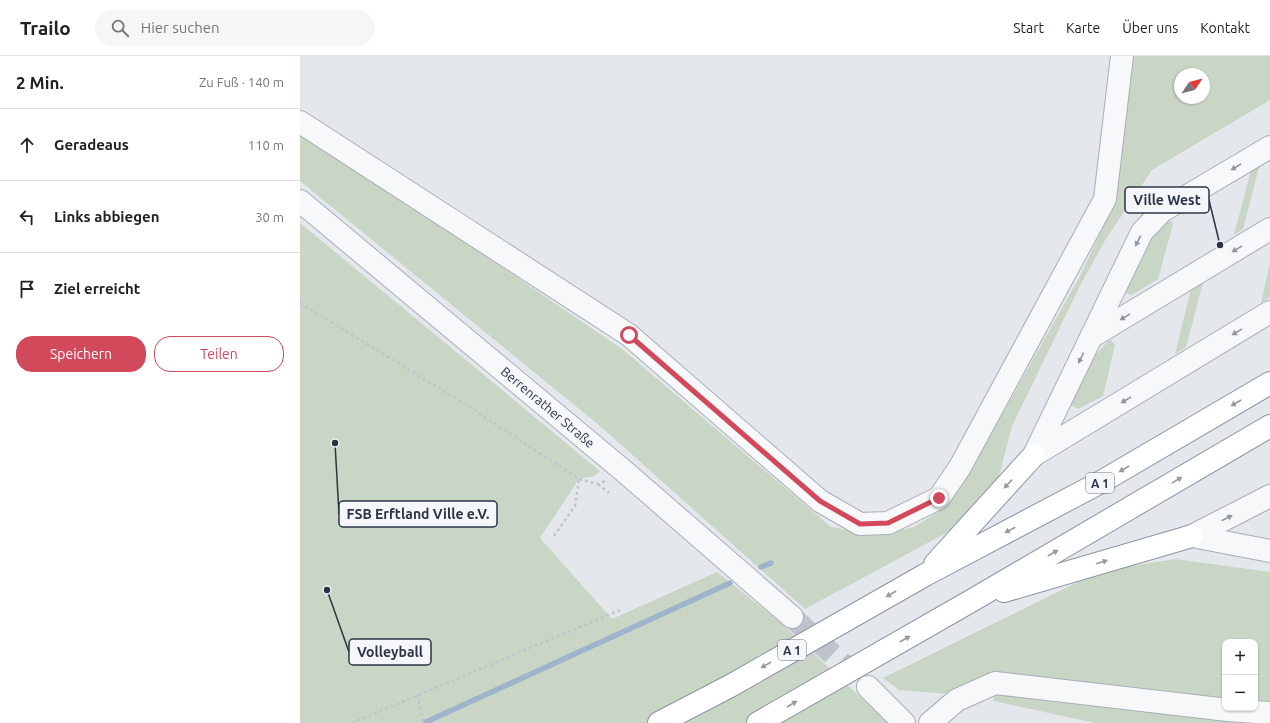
<!DOCTYPE html>
<html lang="de">
<head>
<meta charset="utf-8">
<style>
  :root { --surface:#fff; --page:#f6f6f6; --text:#202124; --muted:#757577; --line:#e0e0e0; --accent:#d1495b }
  body { margin:0; font-family:Ubuntu,sans-serif; background:var(--page); color:var(--text) }
  .controls { position:absolute; right:12px; bottom:12px; display:grid; overflow:hidden; border-radius:8px; box-shadow:0 1px 3px #0004 }
  .controls button { width:36px; height:36px; display:grid; place-items:center; padding:0; border:0; border-bottom:1px solid var(--line); background:var(--surface); color:var(--text); font:20px sans-serif }
  .compass { position:absolute; left:874px; top:12px; width:36px; height:36px; border-radius:50%; background:var(--surface); box-shadow:0 1px 3px #0004; rotate:55deg }
  .stop { position:absolute; width:12px; height:12px; margin:-9px; border:3px solid #d1495b; border-radius:50%; background:#fff }
  .stop.end { background:#d1495b; border-color:#fff; box-shadow:0 1px 4px #0008 }
  .list { margin:0; padding:0; list-style:none }
  h2 { display:flex; justify-content:space-between; align-items:center; height:52px; margin:0; padding:0 16px; font-size:17px }
  h2 small { font-size:13px; font-weight:400; color:var(--muted) }
  .list li { display:grid; grid-template-columns:26px 1fr auto; gap:12px; align-items:center; box-sizing:border-box; height:72px; padding:0 16px; border-top:1px solid var(--line) }
  .list b { display:block; font-size:15px; white-space:nowrap }
  .list em { font-size:13px; font-style:normal; color:var(--muted) }
  .actions { display:flex; gap:8px; padding:12px 16px }
  .actions a { flex:1; padding:9px 0; border:1px solid var(--accent); border-radius:16px; text-align:center; font-size:14px; color:var(--accent) }
  .actions .main { background:var(--accent); color:#fff }
  .icon { flex:none; width:22px; height:22px; fill:none; stroke:currentColor; stroke-width:2; stroke-linecap:round; stroke-linejoin:round }
  .map { position:relative; flex:none; width:970px; height:667px; overflow:hidden }
  header { display:flex; align-items:center; gap:24px; box-sizing:border-box; height:56px; padding:0 20px; background:var(--surface); border-bottom:1px solid var(--line) }
  header strong { font-size:19px }
  nav { display:flex; gap:22px; margin-inline-start:auto; font-size:14px }
  .search { width:280px; height:36px; background:var(--page); display:flex; align-items:center; gap:10px; box-sizing:border-box; padding:0 14px; border-radius:22px; color:var(--muted); font-size:15px }
  main { display:flex }
  aside { flex:1; background:var(--surface) }
  .map>svg:first-child { display:block }
  .green { fill:#c9d6c5; fill-rule:evenodd }
  .lines { fill:none; stroke-linecap:round; stroke-linejoin:round }
  .stream { stroke:#9fb4cc; stroke-width:5.5 }
  .minor-tunnel { stroke:#bfc3cb; stroke-width:22; stroke-dasharray:22 11; stroke-linecap:butt }
  .minor-casing { stroke:#a9aeb7; stroke-width:24 }
  .highway-casing { stroke:#8b94a3; stroke-width:24 }
  .path { stroke:#c2c5cb; stroke-width:2.5; stroke-dasharray:3 3; stroke-linecap:butt }
  .minor { stroke:#f7f8fa; stroke-width:22 }
  .highway { stroke:#fff; stroke-width:22 }
  .oneway { fill:#9196a0 }
  .oneway2 { fill:#959aa2 }
  .route { stroke:#d1495b; stroke-width:5 }
  .labels { text-anchor:middle; dominant-baseline:central; stroke-width:3; stroke-linejoin:round; paint-order:stroke }
  .shield { fill:#f4f6f9; stroke:#676e7b; stroke-width:1 }
  .shield-label { font-size:12px; font-weight:bold; fill:#2b3445 }
  .street-label { font-size:13px; fill:#2b3445; stroke:#f4f6f9 }
  .leader { fill:none; stroke:#2b3445; stroke-width:1.5 }
  .callout-dot { fill:#2b3445; stroke:#f4f6f9; stroke-width:1.5 }
  .callout { fill:#f4f6f9; stroke:#2b3445; stroke-width:1.5 }
  .callout-label { font-size:14px; text-anchor:middle; font-weight:bold; fill:#2b3445 }
</style>
</head>
<body>
<header>
<strong>Trailo</strong>
<div class="search"><svg class="icon" aria-label="search" viewBox="0 0 24 24"><circle cx="10" cy="10" r="6"/><path d="M15 15l6 6"/></svg>Hier suchen</div>
<nav><a>Start</a><a>Karte</a><a>Über uns</a><a>Kontakt</a></nav>
</header>
<main>
<aside>
<h2>2 Min.<small>Zu Fuß · 140 m</small></h2>
<ul class="list">
<li><svg class="icon" aria-label="ahead" viewBox="0 0 24 24"><path d="M12 20V5M6 11l6-6 6 6"/></svg><div><b>Geradeaus</b></div><em>110 m</em></li>
<li><svg class="icon" aria-label="left" viewBox="0 0 24 24"><path d="M17 20v-9H6M10 6l-5 5 5 5"/></svg><div><b>Links abbiegen</b></div><em>30 m</em></li>
<li><svg class="icon" aria-label="arrive" viewBox="0 0 24 24"><path d="M6 21V4h12l-3 4 3 4H6"/></svg><div><b>Ziel erreicht</b></div></li>
</ul>
<div class="actions"><a class="main">Speichern</a><a>Teilen</a></div>
</aside>
<div class="map">
<svg width="970" height="667" viewBox="0 0 970 667">
  <rect width="100%" height="100%" fill="#e4e7ec"/>
  <path class="green" d="M833,0H970V44L852,114L804,186L781,228L712,370L697,428L648,476L505,553L300,370L0,125V74L322,293L531,471L576,479L614,471L646,451L667,421L780,220L817,142ZM880,18H904V42H880Z
    M960,108L943,173L934,179L951,114Z
    M870,164L873,168L858,223L832,239L828,238L825,235L844,190L867,165Z
    M0,167L300,415L294,420L279,423L240,482L312,563L417,516L480,566L588,667H0Z
    M970,207V241L961,247Z
    M904,223L886,291L875,298L892,229Z
    M810,283L815,289L803,340L778,353L771,349L791,304Z
    M875,503L970,516V650H955V586H925V646L683,621L665,628L649,638L599,634L583,622L800,515Z
    M708,637L727,638L940,667H795L694,645V639Z"/>
  <g class="lines">
    <path class="stream" d="M461,511L471,507
      M126,666L430,527"/>
    <path class="minor-tunnel" d="M492,561L568,631"/>
    <g class="minor-casing">
      <path id="minor" d="M0,66L329,279L520,445L560,468L588,467L639,442L660,411L805,143L822,0
        M0,145L325,416L492,561
        M791,281L970,173
        M734,399L842,176L862,155L970,91
        M734,399L970,256
        M892,480L970,440
        M892,480L970,495
        M568,631L604,667
        M630,667L657,644L695,627L928,654L970,657"/>
    </g>
    <g class="highway-casing">
      <path id="highway" d="M635,508L734,399
        M704,535L892,480
        M359,667L432,629L625,519L801,426L970,327
        M458,667L671,545L970,370"/>
    </g>
    <path class="path" d="M0,247L168,350L279,423L298,428L305,425
      M298,428L309,437
      M254,480L275,450L279,423
      M117,639L124,667
      M52,667L320,554"/>
    <use href="#minor" class="minor"/>
    <use href="#highway" class="highway"/>
  </g>
  <defs><path id="oneway-solid" d="M-6-.8H1V-3.2L6.5 0L1 3.2V.8H-6Z"/></defs>
  <g class="oneway">
    <use href="#oneway-solid" transform="translate(936 111) rotate(149)"/>
    <use href="#oneway-solid" transform="translate(838 185) rotate(116)"/>
    <use href="#oneway-solid" transform="translate(937 193) rotate(149)"/>
    <use href="#oneway-solid" transform="translate(825 261) rotate(149)"/>
    <use href="#oneway-solid" transform="translate(937 276) rotate(149)"/>
    <use href="#oneway-solid" transform="translate(781 302) rotate(116)"/>
    <use href="#oneway-solid" transform="translate(826 344) rotate(149)"/>
    <use href="#oneway-solid" transform="translate(927 462) rotate(-27)"/>
  </g>
  <g class="oneway2">
    <use href="#oneway-solid" transform="translate(936 347) rotate(150)"/>
    <use href="#oneway-solid" transform="translate(824 413) rotate(150)"/>
    <use href="#oneway-solid" transform="translate(877 424) rotate(-31)"/>
    <use href="#oneway-solid" transform="translate(708 428) rotate(133)"/>
    <use href="#oneway-solid" transform="translate(710 474) rotate(152)"/>
    <use href="#oneway-solid" transform="translate(753 497) rotate(-30)"/>
    <use href="#oneway-solid" transform="translate(802 506) rotate(-17)"/>
    <use href="#oneway-solid" transform="translate(591 538) rotate(150)"/>
    <use href="#oneway-solid" transform="translate(605 583) rotate(-30)"/>
    <use href="#oneway-solid" transform="translate(466 609) rotate(150)"/>
    <use href="#oneway-solid" transform="translate(492 648) rotate(-30)"/>
  </g>
  <g class="lines">
    <path class="route" d="M329,279L520,445L560,468L588,467L639,442"/>
  </g>
  <g class="labels">
    <g class="shield">
      <rect x="786" y="417" width="28" height="20" rx="3"/>
      <rect x="478" y="584" width="28" height="20" rx="3"/>
    </g>
    <g class="shield-label">
      <text x="800" y="427">A 1</text>
      <text x="492" y="594">A 1</text>
    </g>
    <g class="street-label">
      <text transform="translate(248 351) rotate(40)">Berrenrather Straße</text>
    </g>
  </g>
  <path class="leader" d="M920 189L909 144M35 387L39 458M27 534L49 596"/>
  <g class="callout-dot">
    <circle cx="920" cy="189" r="4"/>
    <circle cx="35" cy="387" r="4"/>
    <circle cx="27" cy="534" r="4"/>
  </g>
  <g class="callout">
    <rect x="825" y="131" width="84" height="26" rx="4"/>
    <rect x="39" y="445" width="158" height="26" rx="4"/>
    <rect x="49" y="583" width="82" height="26" rx="4"/>
  </g>
  <g class="callout-label">
    <text x="867" y="149">Ville West</text>
    <text x="118" y="463">FSB Erftland Ville e.V.</text>
    <text x="90" y="601">Volleyball</text>
  </g>
</svg>
<div class="controls">
<button>+</button>
<button>−</button>
</div>
<svg class="compass" viewBox="-18 -18 36 36"><path d="M0-13l5 13h-10z" fill="#e53935"/><path d="M0 13l5-13h-10z" fill="#757577"/></svg>
<div class="stop" style="left:329px;top:279px"></div>
<div class="stop end" style="left:639px;top:442px"></div>
</div>
</main>
</body>
</html>
